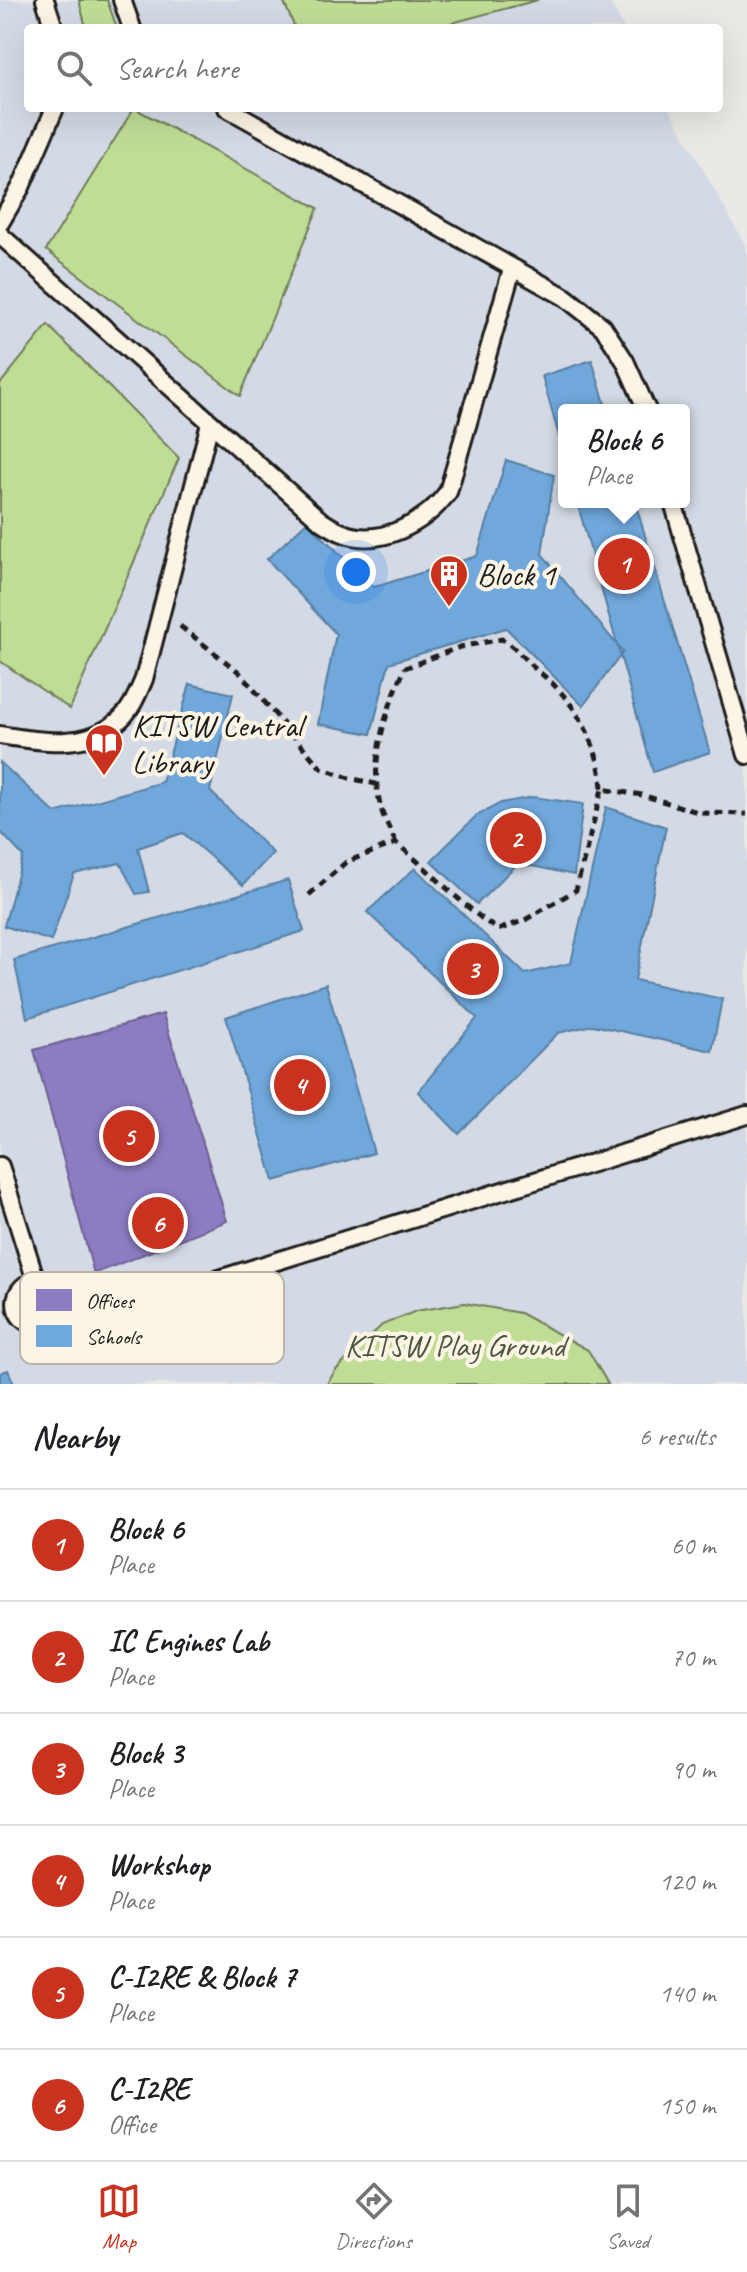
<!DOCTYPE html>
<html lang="en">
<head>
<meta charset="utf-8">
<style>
  :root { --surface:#fff; --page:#f6f6f6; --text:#202124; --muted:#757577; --line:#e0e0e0; --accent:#c8321e }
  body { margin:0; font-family:Caveat,sans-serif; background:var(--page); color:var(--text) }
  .you { position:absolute; left:356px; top:572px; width:28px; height:28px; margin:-20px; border:6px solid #fff; border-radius:50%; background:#1a73e8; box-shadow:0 0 0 12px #1a73e833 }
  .badge { display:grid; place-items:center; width:52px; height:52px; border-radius:50%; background:var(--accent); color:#fff; font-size:26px; font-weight:700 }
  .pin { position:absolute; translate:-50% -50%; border:4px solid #fff; box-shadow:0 2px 8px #0006 }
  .popup { position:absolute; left:558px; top:404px; width:132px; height:104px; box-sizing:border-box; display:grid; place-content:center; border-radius:8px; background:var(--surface); filter:drop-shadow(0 2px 6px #0005); font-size:26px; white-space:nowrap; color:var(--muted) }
  .popup b { font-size:30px; color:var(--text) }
  .popup::after { content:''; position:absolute; left:50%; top:100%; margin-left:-16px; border:16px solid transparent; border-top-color:var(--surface) }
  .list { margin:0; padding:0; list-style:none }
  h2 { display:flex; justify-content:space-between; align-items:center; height:104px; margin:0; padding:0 32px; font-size:34px }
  h2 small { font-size:26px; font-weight:400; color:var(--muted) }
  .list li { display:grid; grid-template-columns:52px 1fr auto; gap:24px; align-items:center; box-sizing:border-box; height:112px; padding:0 32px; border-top:2px solid var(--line) }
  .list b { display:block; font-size:30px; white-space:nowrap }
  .list p { margin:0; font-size:26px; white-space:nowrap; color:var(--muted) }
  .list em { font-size:26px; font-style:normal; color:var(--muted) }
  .icon { flex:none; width:44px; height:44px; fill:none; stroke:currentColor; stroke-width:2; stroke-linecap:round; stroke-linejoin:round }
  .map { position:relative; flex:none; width:747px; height:1384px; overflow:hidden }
  .search { position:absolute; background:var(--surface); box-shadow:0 8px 32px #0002; left:24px; right:24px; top:24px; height:88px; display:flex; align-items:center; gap:20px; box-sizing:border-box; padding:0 28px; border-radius:8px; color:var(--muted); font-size:30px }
  .sheet { height:776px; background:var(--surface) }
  nav { display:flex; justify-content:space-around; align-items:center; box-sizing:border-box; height:112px; border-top:2px solid var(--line); background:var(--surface); font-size:22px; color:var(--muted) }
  nav a { display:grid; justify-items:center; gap:4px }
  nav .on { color:var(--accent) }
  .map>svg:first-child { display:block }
  .built { fill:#d4dae5; fill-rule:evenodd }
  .green { fill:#c0dd95; stroke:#6e7c58; stroke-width:2 }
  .offices { fill:#8e7cc3; stroke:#6c5f91; stroke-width:2 }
  .schools { fill:#6fa8dc; stroke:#567ea2; stroke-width:2 }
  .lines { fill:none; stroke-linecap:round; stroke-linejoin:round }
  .service-casing { stroke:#1c1c1c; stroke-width:22 }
  .path { stroke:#1c1c1c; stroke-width:5; stroke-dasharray:8 6; stroke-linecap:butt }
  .service { stroke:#fcf5e5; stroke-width:16 }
  .labels { text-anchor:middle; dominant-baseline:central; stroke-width:8; stroke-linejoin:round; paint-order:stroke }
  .poi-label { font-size:32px; fill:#1c1c1c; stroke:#fcf5e5; text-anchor:start }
  .park-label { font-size:32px; fill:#4d5640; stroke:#fcf5e5 }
  .key { fill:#fcf5e5; stroke:#b9b4a9; stroke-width:2 }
  .key-label { font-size:22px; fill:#1c1c1c }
</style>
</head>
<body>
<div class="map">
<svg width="747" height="1384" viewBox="0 0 747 1384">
  <rect width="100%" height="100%" fill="#eae9e5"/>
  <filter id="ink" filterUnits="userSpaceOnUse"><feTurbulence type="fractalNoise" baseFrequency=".0125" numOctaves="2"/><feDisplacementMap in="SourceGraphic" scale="16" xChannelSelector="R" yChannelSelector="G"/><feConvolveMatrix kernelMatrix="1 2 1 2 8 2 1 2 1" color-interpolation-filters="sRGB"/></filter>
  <g filter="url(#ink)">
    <path class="built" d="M0,0H609L624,28H28V108H669L747,248V1384H0ZM564,410H684V502H564Z"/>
    <path class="green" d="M79,0H107L117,28H86Z
      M283,0H538L433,28H295Z
      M134,108L318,208L240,396L46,250Z
      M48,325L179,458L70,709L0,661V384Z
      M464,1303L520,1313L588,1350L608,1384H327L335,1371L382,1325L416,1311Z"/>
    <path class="offices" d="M163,1014L227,1221L94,1274L34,1050Z"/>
    <path class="schools" d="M592,360L607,410H564V454L542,376Z
      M506,460L554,475L542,554L623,652L583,706L506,628L389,663L371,734L318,724L336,634L267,559L307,522L374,587L477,556Z
      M577,502H635L710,752L653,772Z
      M190,684L233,694L210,791L273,853L243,885L183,833L138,848L149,892L136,894L120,863L74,874L51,941L4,926L23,856L0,831V762L55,813L162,782Z
      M533,797L583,804L574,875L518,863L477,904L431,861L476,816L501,803Z
      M606,807L666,827L635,980L722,999L712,1051L593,1025L558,1033L459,1134L418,1092L477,1018L367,912L415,868L525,974L571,963Z
      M288,880L304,931L27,1018L14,960Z
      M326,984L374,1153L274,1181L226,1017Z
      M8,1370L14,1384H0V1373Z"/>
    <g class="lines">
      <g class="service-casing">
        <path id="service" d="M45,0L54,28
          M122,0L132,28
          M227,108L565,297L603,327L625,361L647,410
          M0,223L21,187L55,108
          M0,235L321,521C328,525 335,530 343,533C381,548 426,522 448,492L512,269
          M673,502L747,755
          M0,735C37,741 86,750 117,722C131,711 137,695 144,679L210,423
          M0,1166L36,1281
          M16 1303a22 22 0 1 1 44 0a22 22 0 1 1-44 0Z
          M60,1306L158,1298L747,1115"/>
      </g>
      <path class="path" d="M180,626L239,672L321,768L349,778L376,784
        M396,843C391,832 384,820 381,808C368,760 386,711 405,668L460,647L502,639C513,646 520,654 530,664C537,671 546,677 553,684C581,712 600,750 602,789
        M309,895L346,862L396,843C431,871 461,905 498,930L525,920L576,890L602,789L642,795L701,813L747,814"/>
      <use href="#service" class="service"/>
    </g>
  </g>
  <defs>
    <g id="building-pin" transform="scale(2)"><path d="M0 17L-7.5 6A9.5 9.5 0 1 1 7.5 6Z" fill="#c8321e" stroke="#fcf5e5"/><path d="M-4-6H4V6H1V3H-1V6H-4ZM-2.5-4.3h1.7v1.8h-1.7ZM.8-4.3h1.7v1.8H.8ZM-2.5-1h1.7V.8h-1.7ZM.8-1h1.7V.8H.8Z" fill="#fff"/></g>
    <g id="library-pin" transform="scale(2)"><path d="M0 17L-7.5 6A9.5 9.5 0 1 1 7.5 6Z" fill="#c8321e" stroke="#fcf5e5"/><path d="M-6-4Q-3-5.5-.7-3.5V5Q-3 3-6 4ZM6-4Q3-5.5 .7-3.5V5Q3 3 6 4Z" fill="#fff"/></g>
  </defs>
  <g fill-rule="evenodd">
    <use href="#building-pin" x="449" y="574"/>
    <use href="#library-pin" x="104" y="743"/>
  </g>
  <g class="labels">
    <g class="poi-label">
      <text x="477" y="574">Block 1</text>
      <text x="132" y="725">KITSW Central<tspan x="132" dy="37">Library</tspan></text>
    </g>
    <g class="park-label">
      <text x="455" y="1345">KITSW Play Ground</text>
    </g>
  </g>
  <rect x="20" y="1272" width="264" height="92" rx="12" class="key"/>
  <rect x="36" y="1289" width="36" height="22" fill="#8e7cc3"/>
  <rect x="36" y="1325" width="36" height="22" fill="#6fa8dc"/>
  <g class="key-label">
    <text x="86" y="1308">Offices</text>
    <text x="86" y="1344">Schools</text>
  </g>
</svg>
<div class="you"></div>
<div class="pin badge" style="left:624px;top:564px">1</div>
<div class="popup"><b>Block 6</b>Place</div>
<div class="pin badge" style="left:516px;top:838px">2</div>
<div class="pin badge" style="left:473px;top:969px">3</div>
<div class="pin badge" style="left:300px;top:1085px">4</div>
<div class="pin badge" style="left:129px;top:1136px">5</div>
<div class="pin badge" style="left:158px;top:1223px">6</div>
<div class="search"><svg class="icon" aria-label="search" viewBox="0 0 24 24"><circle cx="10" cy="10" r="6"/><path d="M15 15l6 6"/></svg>Search here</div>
</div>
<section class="sheet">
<h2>Nearby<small>6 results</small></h2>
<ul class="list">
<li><span class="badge">1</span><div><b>Block 6</b><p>Place</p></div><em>60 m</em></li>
<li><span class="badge">2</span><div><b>IC Engines Lab</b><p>Place</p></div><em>70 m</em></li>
<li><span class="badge">3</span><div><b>Block 3</b><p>Place</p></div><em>90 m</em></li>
<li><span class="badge">4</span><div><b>Workshop</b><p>Place</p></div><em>120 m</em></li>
<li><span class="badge">5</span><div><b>C-I2RE &amp; Block 7</b><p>Place</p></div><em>140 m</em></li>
<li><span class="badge">6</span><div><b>C-I2RE</b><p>Office</p></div><em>150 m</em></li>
</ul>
</section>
<nav>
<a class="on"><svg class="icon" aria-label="map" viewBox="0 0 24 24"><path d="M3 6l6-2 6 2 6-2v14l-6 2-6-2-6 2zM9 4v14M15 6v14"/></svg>Map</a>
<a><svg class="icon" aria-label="directions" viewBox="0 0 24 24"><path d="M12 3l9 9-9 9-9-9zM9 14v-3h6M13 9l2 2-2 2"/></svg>Directions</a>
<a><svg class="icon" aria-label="saved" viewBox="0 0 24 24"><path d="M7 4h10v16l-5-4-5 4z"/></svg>Saved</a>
</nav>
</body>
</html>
